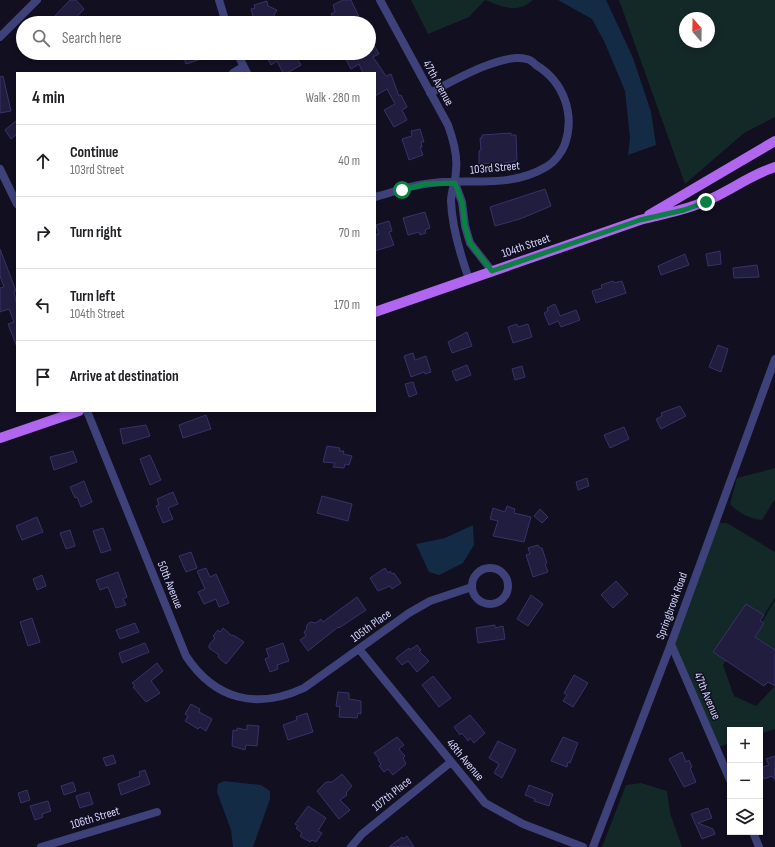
<!DOCTYPE html>
<html lang="en">
<head>
<meta charset="utf-8">
<style>
  :root { --surface:#fff; --page:#f2f2f2; --text:#202124; --muted:#757577; --line:#e0e0e0 }
  body { margin:0; font-family:"Sofia Sans Condensed",sans-serif; background:var(--page); color:var(--text) }
  .controls { position:absolute; right:12px; bottom:12px; display:grid; overflow:hidden; border-radius:0px; box-shadow:0 2px 6px #0003 }
  .controls button { width:36px; height:36px; display:grid; place-items:center; padding:0; border:0; border-bottom:1px solid var(--line); background:var(--surface); color:var(--text); font:20px sans-serif }
  .compass { position:absolute; left:679px; top:12px; width:36px; height:36px; border-radius:50%; background:var(--surface); box-shadow:0 2px 6px #0003; rotate:340deg }
  .stop { position:absolute; width:12px; height:12px; margin:-9px; border:3px solid #0b8043; border-radius:50%; background:#fff }
  .stop.end { background:#0b8043; border-color:#fff; box-shadow:0 1px 4px #0008 }
  .list { margin:0; padding:0; list-style:none }
  h2 { display:flex; justify-content:space-between; align-items:center; height:52px; margin:0; padding:0 16px; font-size:17px }
  h2 small { font-size:13px; font-weight:400; color:var(--muted) }
  .list li { display:grid; grid-template-columns:26px 1fr auto; gap:12px; align-items:center; box-sizing:border-box; height:72px; padding:0 16px; border-top:1px solid var(--line) }
  .list b { display:block; font-size:15px; white-space:nowrap }
  .list p { margin:0; font-size:13px; white-space:nowrap; color:var(--muted) }
  .list em { font-size:13px; font-style:normal; color:var(--muted) }
  .icon { flex:none; width:22px; height:22px; fill:none; stroke:currentColor; stroke-width:2; stroke-linecap:round; stroke-linejoin:round }
  .map { position:relative; flex:none; width:775px; height:847px; overflow:hidden }
  .search { position:absolute; background:var(--surface); box-shadow:0 2px 6px #0003; left:16px; top:16px; width:360px; height:44px; display:flex; align-items:center; gap:10px; box-sizing:border-box; padding:0 14px; border-radius:22px; color:var(--muted); font-size:15px }
  .panel { position:absolute; background:var(--surface); box-shadow:0 2px 6px #0003; left:16px; top:72px; width:360px; height:340px; border-radius:0px }
  .map>svg:first-child { display:block }
  .green { fill:#132927; fill-rule:evenodd }
  .water { fill:#142b45 }
  .building { fill:#211d3f; stroke:#383268 }
  .lines { fill:none; stroke-linecap:round; stroke-linejoin:round }
  .minor { stroke:#3f427a; stroke-width:8 }
  .tertiary { stroke:#3f427a; stroke-width:8 }
  .primary { stroke:#b066ef; stroke-width:10 }
  .route { stroke:#0b8043; stroke-width:5 }
  .labels { text-anchor:middle; dominant-baseline:central; stroke-width:3; stroke-linejoin:round; paint-order:stroke }
  .street-label { font-size:12px; fill:#d4d3fa; stroke:#110f20 }
</style>
</head>
<body>
<div class="map">
<svg width="775" height="847" viewBox="0 0 775 847">
  <rect width="100%" height="100%" fill="#110f20"/>
  <path class="green" d="M411,0H533C517,14 503,7 485,0L469,17L428,34Z
    M619,0H775V117L744,133L685,184ZM685,18H709V42H685Z
    M775,468V499L762,520C751,519 738,513 730,504L737,478Z
    M719,523H727L775,552V598L764,615L746,605L713,652L726,661L723,665L734,696L756,706L775,686V729L760,734V730H730V743L716,748L671,644L713,528Z
    M775,600V650L755,637L764,623L762,622Z
    M641,783L667,791L670,813L682,847H602L626,785Z"/>
  <path class="water" d="M558,0H606L633,58L651,112L656,145L628,155L630,138L625,91L605,43L592,19Z
    M473,525L474,545L463,563L439,575L429,572L416,544L445,538Z
    M224,781L261,785L270,791V799L253,847H233L231,830L217,792L218,784Z"/>
  <path class="building" d="M70,0H76L84,9L71,23H58L53,18Z
    M343,0H351L359,17L347,23H340L339,19L334,20L331,14L335,12L333,5Z
    M267,1L268,6L277,10L274,15L277,23H255L251,9L255,8L254,5Z
    M369,36L379,54L373,57L386,76L391,74L399,96L401,95L407,107L402,110L407,120L394,127L384,110L395,104L387,89L375,96V73H363L359,64L351,69L345,58L349,55L348,53H369Z
    M182,53H217V54L186,64Z
    M271,53H294L301,65L287,73H283L277,61L271,65L266,56Z
    M3,76L11,111L0,113V77Z
    M17,120V134L11,139L5,130Z
    M420,129L424,142H421L422,147H420L423,155L409,160L402,139L412,136L411,131Z
    M511,133V135H516L517,161L491,165V163L479,164V151L481,150L480,138H482V135Z
    M545,189L551,206L520,219L495,226L490,207Z
    M425,212L430,228L425,230L426,233L420,235L419,232L408,235L403,218Z
    M389,221L392,231L389,232L394,245L375,251V235L379,234L376,225Z
    M0,249L16,291H14L17,307V347L8,324L14,322L9,309L0,312V288L4,287L0,276Z
    M720,251L721,264L708,266L706,254Z
    M685,254L689,265L661,275L658,266Z
    M757,265L759,277L734,278L733,268Z
    M613,281L614,283L622,281L626,293L596,303L592,291L602,288L601,285Z
    M555,304L560,316L576,310L580,320L561,327L558,321L549,325L544,313L548,311L547,308Z
    M517,324L518,327L528,324L532,337L513,343L508,327Z
    M467,332L472,346L452,353L448,342Z
    M718,345L728,349L721,372L709,367Z
    M413,353L415,360L426,356L431,372L425,374L424,372L411,377L404,356Z
    M467,365L471,375L456,381L452,371Z
    M522,366L525,377L515,380L512,369Z
    M413,382L417,394L409,397L405,384Z
    M680,406L686,416L661,429L656,419L662,416L661,413Z
    M206,415L211,429L183,438L179,425Z
    M146,425L150,436L123,444L120,429Z
    M624,427L629,439L610,448L604,435Z
    M327,446L340,448L339,451H344L343,454L352,456L349,465L345,464L344,468L333,467L335,463L323,462Z
    M73,451L77,462L54,470L50,457Z
    M150,455L161,480L150,485L140,459Z
    M587,478L589,486L578,490L576,482Z
    M84,481L92,502L81,507L77,497L75,498L70,487Z
    M173,492L178,504L168,508L173,519L163,523L156,506L159,505L157,499Z
    M322,496L352,504L348,521L317,513Z
    M507,506L515,509L514,513L531,517L524,542L493,536L498,521L490,519L493,508L505,512Z
    M540,509L548,517L542,523L534,516Z
    M37,517L43,532L22,540L16,526Z
    M103,528L111,550L101,553L93,531Z
    M70,530L75,546L66,549L60,533Z
    M538,545L540,548H542L547,563L545,564L548,572L533,577L526,555L530,554L528,548Z
    M191,552L197,568L186,572L179,556Z
    M206,568L210,577L216,574L229,603L219,607L216,599L204,604L198,592L205,589L197,571Z
    M385,568L388,573L390,571L392,574L394,573L401,583L392,589L390,586L378,591L370,578Z
    M118,572L127,597L123,599L126,605L116,608L108,587L100,590L96,580Z
    M42,575L46,586L37,590L33,579Z
    M616,581L628,594L613,608L601,595Z
    M531,595L543,604L528,626L517,619Z
    M357,597L366,610L339,628L338,627L308,651L300,640L306,636L304,632L306,630L307,625L310,622L316,623L321,619L323,622Z
    M746,604L764,615L760,621L764,623L755,637L775,650V686L768,682L764,686L713,652Z
    M32,618L40,642L28,646L20,622Z
    M135,623L139,632L120,639L116,630Z
    M495,625V628L503,626L505,639L478,643L476,628Z
    M223,628L232,636L233,635L244,642L226,664L218,657L219,655L209,648V645L215,638L213,636L218,630L220,632Z
    M145,643L149,652L122,663L119,653Z
    M283,643L289,661L277,665L278,669L270,672L265,659L269,657L266,649Z
    M417,645L421,650L419,651L429,661L417,672L408,661L402,665L396,658L409,648L410,650Z
    M157,663L163,671L151,681L160,693L146,702L133,687L135,686L132,683Z
    M574,675L588,683L573,707L563,701L567,695L564,693Z
    M433,676L451,698L439,707L422,685Z
    M338,692L349,693V699L361,701V714L358,713L357,718L339,717L340,707L336,706Z
    M191,704L200,709L199,712L212,719L206,731L200,727L198,729L185,721L188,716L185,714Z
    M307,713L313,732L288,740L283,725L297,720L296,717Z
    M470,715L485,733L474,743L470,738L468,741L462,733L460,735L454,727Z
    M247,725L259,726L257,746L246,745L245,750L232,746L233,730L237,731V728L247,730Z
    M397,737L404,745L399,749L405,756L403,758L406,764L393,775L388,769L384,772L379,766L381,764L378,760L379,759L374,753Z
    M563,737L578,743L570,763L568,762L567,767L551,761Z
    M498,741L516,750L502,778L494,773L499,764L489,758Z
    M682,752L686,762L689,760L692,767L690,768L696,782L684,787L669,759Z
    M113,755L116,763L106,766L103,758Z
    M775,756V780L772,776L764,779L760,768L769,765L766,759Z
    M145,770L150,784L121,795L118,784L140,776L139,772Z
    M342,774L352,786L346,793L347,795L340,800L350,810L339,819L317,791L326,782H332Z
    M73,782L76,791L64,795L61,786Z
    M529,785L553,794L549,806L534,801L535,799L525,795Z
    M27,790L30,800L21,803L18,793Z
    M89,792L93,804L80,808L76,796Z
    M48,801L51,811L42,814L43,817L35,820L30,806Z
    M308,806L326,818L318,831L322,833L316,842L312,840L310,842L300,836L302,833L296,828L298,826L295,824Z
    M708,808L712,818L698,823L713,829L715,834L702,839L691,814Z
    M407,836L414,847H389L402,837L403,839Z"/>
  <g class="lines">
    <path class="minor" d="M219,0L226,23
      M380,0L448,125C453,139 458,155 456,170C456,181 451,191 451,201C452,228 460,254 469,279
      M0,37L37,0
      M237,53L247,73
      M233,73L243,67
      M0,169L17,204
      M455,183L462,202L465,226L470,243L492,271
      M375,197C391,193 408,186 425,184C467,177 507,190 546,167C555,162 562,152 565,144C575,114 564,82 536,65C534,63 530,59 526,59C503,52 451,82 430,93
      M87,411L186,656C215,700 257,710 304,688L409,613L430,601L472,587
      M472 586a18 18 0 1 1 36 0a18 18 0 1 1-36 0Z
      M671,644L730,780
      M359,649L485,803L523,824L583,847
      M753,832L759,847
      M41,847L157,812
      M351,847L362,834L451,762"/>
    <path class="tertiary" d="M593,847L671,644L775,359"/>
    <path class="primary" d="M649,215L775,141
      M375,312L640,220C662,214 684,211 706,201C730,191 750,175 775,167
      M0,438L79,411"/>
  </g>
  <g class="lines">
    <path class="route" d="M402,190L425,184L455,183L462,202L465,226L470,243L492,271L640,220L684,210L706,202"/>
  </g>
  <g class="labels">
    <g class="street-label">
      <text transform="translate(438 83) rotate(61)">47th Avenue</text>
      <text transform="translate(495 168) rotate(-5)">103rd Street</text>
      <text transform="translate(526 246) rotate(-19)">104th Street</text>
      <text transform="translate(170 585) rotate(68)">50th Avenue</text>
      <text transform="translate(672 606) rotate(-70)">Springbrook Road</text>
      <text transform="translate(371 626) rotate(-36)">105th Place</text>
      <text transform="translate(707 696) rotate(67)">47th Avenue</text>
      <text transform="translate(465 760) rotate(50)">48th Avenue</text>
      <text transform="translate(392 794) rotate(-39)">107th Place</text>
      <text transform="translate(95 818) rotate(-17)">106th Street</text>
    </g>
  </g>
</svg>
<div class="controls">
<button>+</button>
<button>−</button>
<button><svg class="icon" aria-label="layers" viewBox="0 0 24 24"><path d="M12 4l9 5-9 5-9-5zM3 14l9 5 9-5"/></svg></button>
</div>
<svg class="compass" viewBox="-18 -18 36 36"><path d="M0-13l5 13h-10z" fill="#e53935"/><path d="M0 13l5-13h-10z" fill="#757577"/></svg>
<div class="stop" style="left:402px;top:190px"></div>
<div class="stop end" style="left:706px;top:202px"></div>
<div class="search"><svg class="icon" aria-label="search" viewBox="0 0 24 24"><circle cx="10" cy="10" r="6"/><path d="M15 15l6 6"/></svg>Search here</div>
<section class="panel">
<h2>4 min<small>Walk · 280 m</small></h2>
<ul class="list">
<li><svg class="icon" aria-label="ahead" viewBox="0 0 24 24"><path d="M12 20V5M6 11l6-6 6 6"/></svg><div><b>Continue</b><p>103rd Street</p></div><em>40 m</em></li>
<li><svg class="icon" aria-label="right" viewBox="0 0 24 24"><path d="M7 20v-9h11M14 6l5 5-5 5"/></svg><div><b>Turn right</b></div><em>70 m</em></li>
<li><svg class="icon" aria-label="left" viewBox="0 0 24 24"><path d="M17 20v-9H6M10 6l-5 5 5 5"/></svg><div><b>Turn left</b><p>104th Street</p></div><em>170 m</em></li>
<li><svg class="icon" aria-label="arrive" viewBox="0 0 24 24"><path d="M6 21V4h12l-3 4 3 4H6"/></svg><div><b>Arrive at destination</b></div></li>
</ul>
</section>
</div>
</body>
</html>
